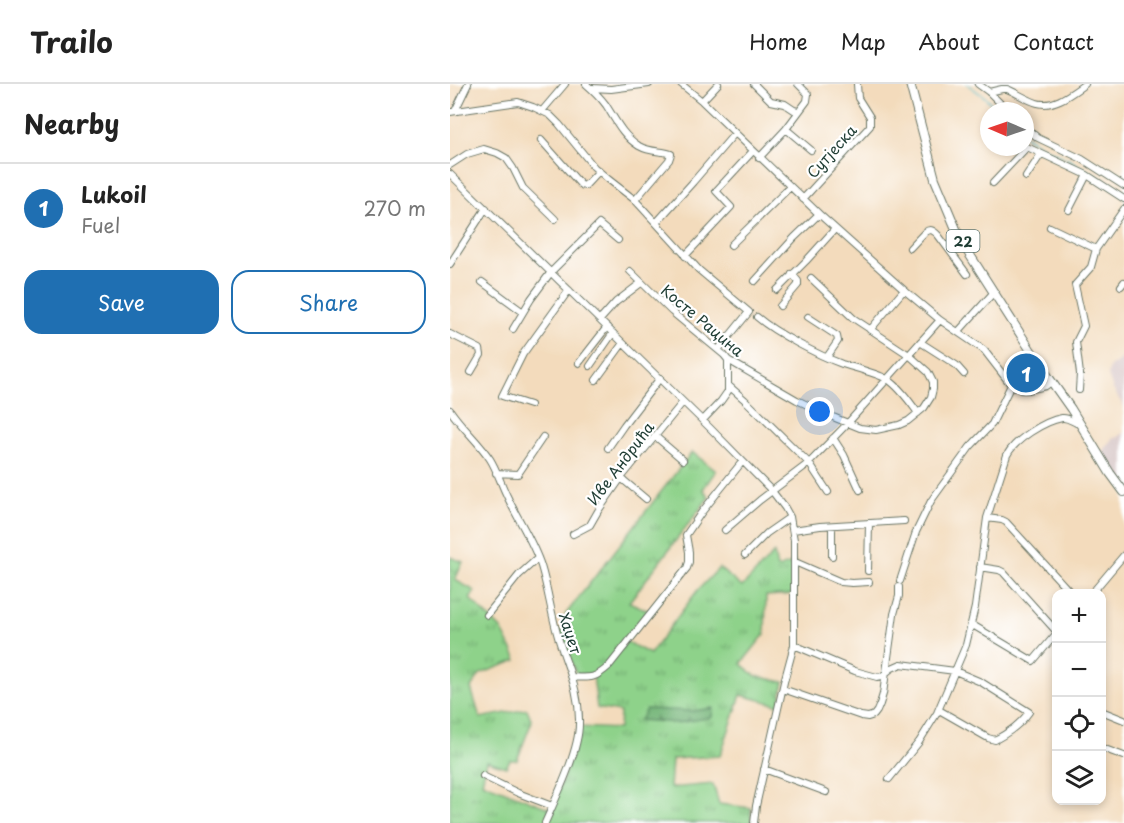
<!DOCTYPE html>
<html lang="en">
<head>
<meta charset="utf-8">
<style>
  :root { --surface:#fff; --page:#f6f6f6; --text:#222; --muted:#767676; --line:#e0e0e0; --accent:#1f6fb2 }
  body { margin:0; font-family:"Playpen Sans",sans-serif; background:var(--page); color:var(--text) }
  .controls { position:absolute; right:18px; bottom:18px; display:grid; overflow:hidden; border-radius:12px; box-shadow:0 3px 9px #0003 }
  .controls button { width:54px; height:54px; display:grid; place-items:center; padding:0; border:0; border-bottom:2px solid var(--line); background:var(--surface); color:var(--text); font:30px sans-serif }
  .compass { position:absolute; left:530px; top:18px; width:54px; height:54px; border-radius:50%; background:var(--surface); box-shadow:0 3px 9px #0003; rotate:272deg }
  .you { position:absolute; left:370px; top:328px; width:21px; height:21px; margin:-15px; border:4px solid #fff; border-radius:50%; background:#1a73e8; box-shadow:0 0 0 9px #1a73e833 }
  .badge { display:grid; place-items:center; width:39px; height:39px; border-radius:50%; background:var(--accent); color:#fff; font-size:20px; font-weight:700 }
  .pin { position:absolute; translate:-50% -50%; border:3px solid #fff; box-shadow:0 2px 6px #0006 }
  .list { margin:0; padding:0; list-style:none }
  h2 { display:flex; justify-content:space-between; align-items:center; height:78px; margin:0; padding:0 24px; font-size:26px }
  h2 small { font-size:20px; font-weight:400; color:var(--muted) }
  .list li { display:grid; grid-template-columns:39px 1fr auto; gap:18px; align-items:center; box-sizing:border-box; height:90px; padding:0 24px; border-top:2px solid var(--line) }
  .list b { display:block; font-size:22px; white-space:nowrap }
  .list p { margin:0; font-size:20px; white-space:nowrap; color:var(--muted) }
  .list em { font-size:20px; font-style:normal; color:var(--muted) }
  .actions { display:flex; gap:12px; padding:18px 24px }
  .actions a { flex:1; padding:14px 0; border:2px solid var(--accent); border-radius:18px; text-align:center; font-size:21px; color:var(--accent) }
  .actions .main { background:var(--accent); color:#fff }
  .icon { flex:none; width:33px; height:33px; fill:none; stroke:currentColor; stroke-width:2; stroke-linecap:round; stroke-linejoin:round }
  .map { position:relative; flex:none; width:674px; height:739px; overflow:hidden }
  header { display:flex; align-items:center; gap:36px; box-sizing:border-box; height:84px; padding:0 30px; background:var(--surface); border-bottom:2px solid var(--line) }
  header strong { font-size:28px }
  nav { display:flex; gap:33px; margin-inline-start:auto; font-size:21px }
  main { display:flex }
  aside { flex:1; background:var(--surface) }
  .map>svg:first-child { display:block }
  .industrial { fill:#d1bfbf }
  .grass { fill:url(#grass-tufts); stroke:#56885f; stroke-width:1.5 }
  .forest { fill:url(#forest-firs); stroke:#487855; stroke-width:1.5 }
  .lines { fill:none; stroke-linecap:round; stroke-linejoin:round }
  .stream { stroke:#4dbbc7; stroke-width:1.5 }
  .minor-casing { stroke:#697464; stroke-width:8 }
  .major-casing { stroke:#697464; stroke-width:10 }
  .minor { stroke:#fff; stroke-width:6 }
  .major { stroke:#fff; stroke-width:8 }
  .labels { text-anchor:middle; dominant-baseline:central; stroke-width:4.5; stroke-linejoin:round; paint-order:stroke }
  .shield { fill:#fff; stroke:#627771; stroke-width:1.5 }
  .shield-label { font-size:14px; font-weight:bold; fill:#1f3d34 }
  .street-label { font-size:15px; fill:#1f3d34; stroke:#fff }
</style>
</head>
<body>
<header>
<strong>Trailo</strong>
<nav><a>Home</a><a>Map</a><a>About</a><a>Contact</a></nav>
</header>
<main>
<aside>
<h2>Nearby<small></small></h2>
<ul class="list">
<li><span class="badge">1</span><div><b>Lukoil</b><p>Fuel</p></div><em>270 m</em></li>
</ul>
<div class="actions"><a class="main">Save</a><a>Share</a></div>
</aside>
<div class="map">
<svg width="674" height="739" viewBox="0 0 674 739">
  <defs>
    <pattern id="grass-tufts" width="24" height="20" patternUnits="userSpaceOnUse" patternTransform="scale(1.5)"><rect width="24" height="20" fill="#8ed28a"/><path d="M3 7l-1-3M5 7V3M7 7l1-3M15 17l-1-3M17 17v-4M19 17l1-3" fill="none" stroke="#73ac72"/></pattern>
    <pattern id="forest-firs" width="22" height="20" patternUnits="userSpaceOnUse" patternTransform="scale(1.5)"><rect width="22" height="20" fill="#72b476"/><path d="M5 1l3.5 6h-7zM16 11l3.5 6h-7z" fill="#5d9462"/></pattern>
  </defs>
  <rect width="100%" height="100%" fill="#fff"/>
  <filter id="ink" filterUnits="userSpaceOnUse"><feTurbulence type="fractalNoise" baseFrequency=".0167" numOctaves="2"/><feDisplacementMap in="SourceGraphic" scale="12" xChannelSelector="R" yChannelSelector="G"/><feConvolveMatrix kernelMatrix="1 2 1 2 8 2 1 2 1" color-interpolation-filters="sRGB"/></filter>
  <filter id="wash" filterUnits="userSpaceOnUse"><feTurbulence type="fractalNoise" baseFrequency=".008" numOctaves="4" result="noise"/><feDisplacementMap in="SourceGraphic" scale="24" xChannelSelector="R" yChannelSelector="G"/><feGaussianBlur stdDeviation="1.35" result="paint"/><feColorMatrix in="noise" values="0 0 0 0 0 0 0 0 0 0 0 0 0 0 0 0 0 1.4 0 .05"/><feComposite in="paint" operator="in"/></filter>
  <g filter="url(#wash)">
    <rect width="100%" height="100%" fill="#f3dbbc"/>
    <path class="industrial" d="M674,273V323L663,305L658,291L660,283Z
      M674,348V401L652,368L663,354L668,353Z"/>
    <path class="grass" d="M242,368L266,387L253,405L259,413L179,518L200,527L175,557L200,570L247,507L269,484L292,503L324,469L327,484L345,478L344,510L316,512L315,550L291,580L306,592L334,598L329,621L291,611L270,672L222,675L220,704L263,700L269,720L301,724V739H0V473L13,478L5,496L25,507L20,515L51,545L55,552L67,576L30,590L21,604L30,634L77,625L82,637L67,676H60L56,683L37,677L32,698L101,725L123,668L129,643L169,645L170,628L147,624L143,591L126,590L110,547L121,542L115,531Z"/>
    <path class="forest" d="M263,624L262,633L228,639L190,636L196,625L243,627Z"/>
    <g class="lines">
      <path class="stream" d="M517,0L536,14L548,27
        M575,52L598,66L616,74L674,109"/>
    </g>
  </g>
  <g filter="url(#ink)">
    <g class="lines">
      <g class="minor-casing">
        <path id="minor" d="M136,0C143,6 150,13 156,21C166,37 173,52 189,62C201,69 212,66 221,70L219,76L185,116
          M231,0L252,17L369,130L454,206L490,236L534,266L561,301L571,306H578L596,302L601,298
          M304,0L321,17L335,20L344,26L348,27
          M528,0L539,8L558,27
          M142,4L161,5L199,0
          M539,8L552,5H557C567,9 577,16 587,19C604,24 622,9 635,0
          M252,17L268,0
          M5,27L18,0
          M92,27L115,0
          M0,28L68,18L83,23L100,31L109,40L144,83L158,95L185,116L249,186L299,228L268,266
          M575,43L588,54L632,75L674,102
          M336,45L361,66
          M91,56L131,101L135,102L149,87
          M309,74L336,45L357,17L358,10L348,0
          M0,81L17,70L34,65L47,69L56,74L63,84L73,104L105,135
          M0,90L259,343L322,407L335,424L340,433L344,456V561L334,598L306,722L304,739
          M576,93L591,70
          M543,99L577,63L637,91L674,115
          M353,115L420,42V33L408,14L407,0
          M619,126L637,91
          M206,139L243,98L285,49
          M600,143L646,165
          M281,161L340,103
          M498,163L510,152
          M460,164L475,148C481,144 484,147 488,151L517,190
          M235,172L281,123L266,107L303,67
          M0,180L36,124
          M180,187L222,228L274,271L278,276L347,316L378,331L410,344L426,346L449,341L458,337L474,324L481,313L483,305V298L478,288L459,271L403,234L361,194
          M305,197L344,154L369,130
          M32,198L73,228
          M671,202L674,198
          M327,206L356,177L385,145
          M330,222L348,201V197L342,190
          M307,233C327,250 368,271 392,280C405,284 426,289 437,295C449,302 460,318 468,329
          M358,233L387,252L388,257L377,273
          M150,236L166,218L191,199
          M63,245L81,215L101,188L149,140L168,156
          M420,246L454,206
          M508,248L544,208
          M0,250L30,265L31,271L21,288
          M470,258L506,281L514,290
          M129,279L157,243
          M140,282L163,249
          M146,296L173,259
          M279,302L295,316L359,379L378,408
          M629,306L630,290L626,258L634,242L625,201L641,183L646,165L674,125
          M80,321L52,312L73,270L119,206
          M0,326C12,344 28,357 40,375C47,386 51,400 57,412C68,436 83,457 91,482C98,505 101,529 108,553C117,584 130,606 129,640C129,667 106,714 95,739
          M253,336L271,317L278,307V276
          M205,352L233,376
          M383,354L394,371L410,406
          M158,364L174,341L210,294
          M46,389L68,390L93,353
          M171,394L196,415
          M537,434L552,436L556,438L621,509
          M275,446L310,416L359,379L397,340L490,236
          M343,446L370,442L454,437
          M123,450L140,441L148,427L171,394L233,318
          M295,471L317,449L340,433
          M382,472V443
          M345,478L391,498L402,499L419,498
          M530,483L549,486L553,488L606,547
          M418,487L419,439
          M450,497L466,448L481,417L520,363L542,340L561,301
          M642,509L674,471
          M37,531L69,491L88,474
          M521,540L583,577L606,550
          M344,561L405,587L427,593L432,592L442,584L451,580L505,587L531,598L579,628C570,641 558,649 545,656L538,654L489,626
          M122,593C140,594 145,595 159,582L237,484L239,478V468L236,451L251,429L292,378
          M333,605L411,632L418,633L424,631L427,627L430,620L433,610L444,530L449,512V503
          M654,628L674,636
          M652,664L674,672
          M314,685L376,708
          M33,692L68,709L102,722
          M439,695L469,658L487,629L516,561L525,523L537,434L557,371C565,356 594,337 612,334C619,333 623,339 630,340"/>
      </g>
      <g class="major-casing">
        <path id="major" d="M460,0L485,95L506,145L518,168L592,284L621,325L660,389L674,408"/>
      </g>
      <use href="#minor" class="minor"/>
      <use href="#major" class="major"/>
    </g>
  </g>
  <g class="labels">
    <rect class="shield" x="496.5" y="146" width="33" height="22" rx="4.5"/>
    <g class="shield-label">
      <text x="513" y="157">22</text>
    </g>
    <g class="street-label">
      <text transform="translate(381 67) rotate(-48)">Сутјеска</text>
      <text transform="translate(253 236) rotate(40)">Косте Рацина</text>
      <text transform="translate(170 379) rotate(-53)">Иве Андрића</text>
      <text transform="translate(121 549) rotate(72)">Хаџет</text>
    </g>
  </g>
</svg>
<div class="controls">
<button>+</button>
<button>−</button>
<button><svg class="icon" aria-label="locate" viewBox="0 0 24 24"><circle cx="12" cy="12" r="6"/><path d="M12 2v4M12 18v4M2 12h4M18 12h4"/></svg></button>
<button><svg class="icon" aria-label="layers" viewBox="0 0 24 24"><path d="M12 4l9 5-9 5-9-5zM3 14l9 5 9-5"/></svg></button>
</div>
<svg class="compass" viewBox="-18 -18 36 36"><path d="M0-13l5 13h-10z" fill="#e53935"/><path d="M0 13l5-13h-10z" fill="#767676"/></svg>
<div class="you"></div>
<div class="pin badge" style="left:576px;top:289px">1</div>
</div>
</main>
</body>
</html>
